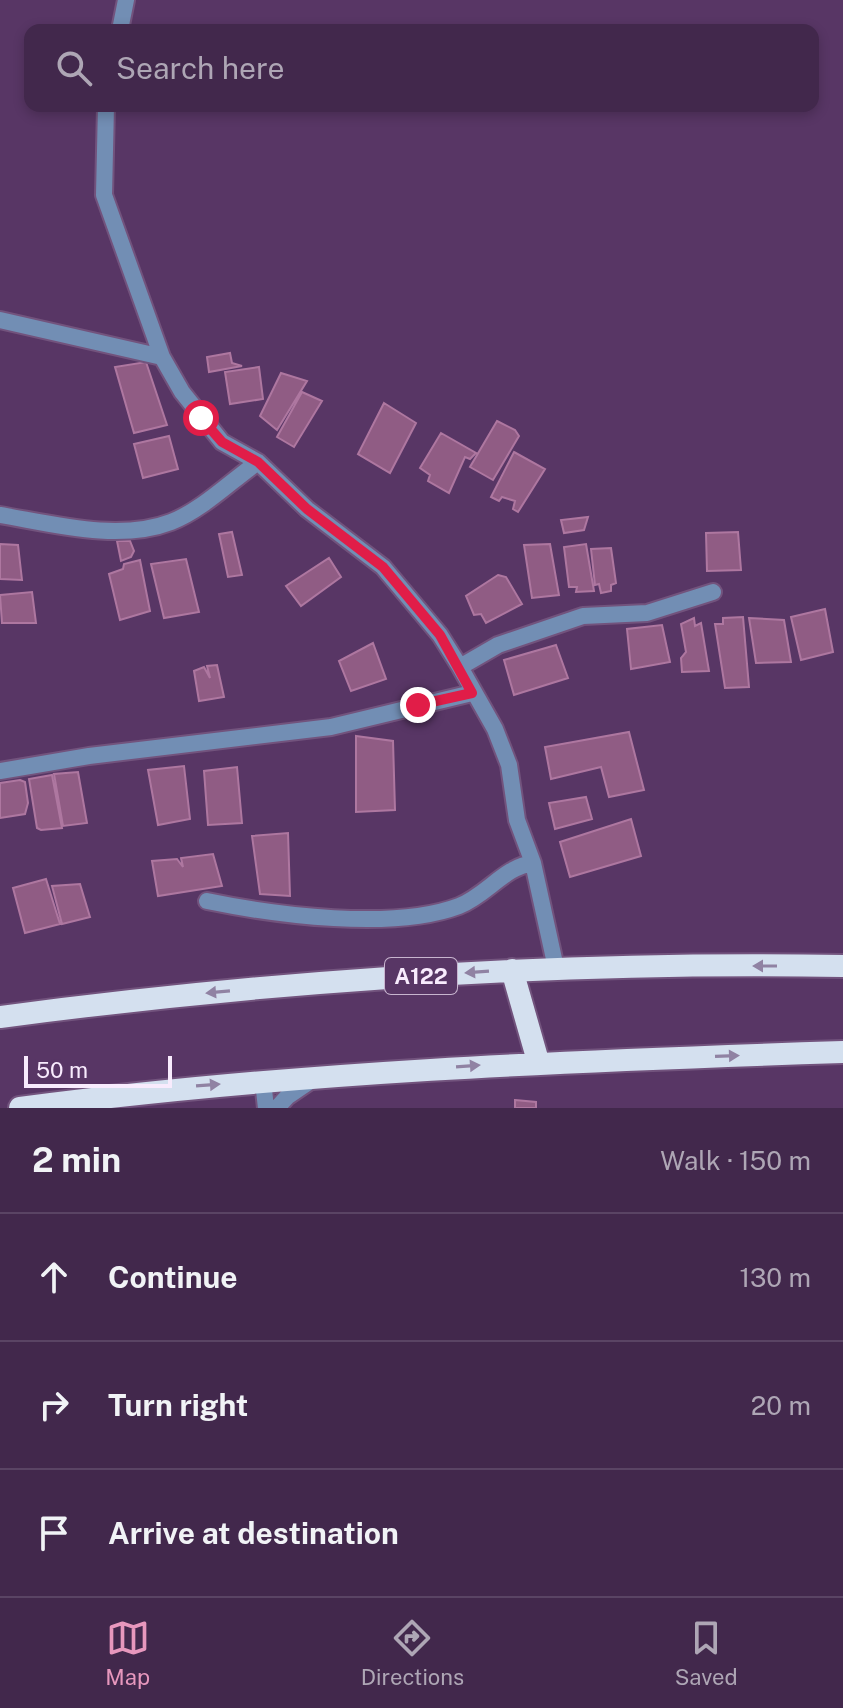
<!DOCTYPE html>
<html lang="en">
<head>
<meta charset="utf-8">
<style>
  :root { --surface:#42284c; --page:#493053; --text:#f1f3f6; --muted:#aea6b5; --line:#5a4464; --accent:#e797bd }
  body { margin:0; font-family:"Public Sans",sans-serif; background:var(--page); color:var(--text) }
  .scale { position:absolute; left:24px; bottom:20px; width:148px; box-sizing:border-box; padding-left:8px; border:4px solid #f8ebfd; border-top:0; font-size:22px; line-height:28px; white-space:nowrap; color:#f8ebfd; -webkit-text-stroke:6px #583665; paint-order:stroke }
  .stop { position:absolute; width:24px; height:24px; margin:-18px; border:6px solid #e11d48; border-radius:50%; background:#fff }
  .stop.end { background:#e11d48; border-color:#fff; box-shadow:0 2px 8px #0008 }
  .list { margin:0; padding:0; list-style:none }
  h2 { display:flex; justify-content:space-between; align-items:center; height:104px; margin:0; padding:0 32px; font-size:34px }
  h2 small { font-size:26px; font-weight:400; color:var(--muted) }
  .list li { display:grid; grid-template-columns:52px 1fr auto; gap:24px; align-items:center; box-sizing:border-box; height:128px; padding:0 32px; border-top:2px solid var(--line) }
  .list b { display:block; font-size:30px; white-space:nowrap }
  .list em { font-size:26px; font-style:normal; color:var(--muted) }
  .icon { flex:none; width:44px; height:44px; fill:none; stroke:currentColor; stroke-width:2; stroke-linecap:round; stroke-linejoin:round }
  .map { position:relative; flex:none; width:843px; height:1108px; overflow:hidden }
  .search { position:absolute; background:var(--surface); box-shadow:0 4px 12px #0003; left:24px; right:24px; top:24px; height:88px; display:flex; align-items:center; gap:20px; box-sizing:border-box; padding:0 28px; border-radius:16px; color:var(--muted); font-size:30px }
  .sheet { height:488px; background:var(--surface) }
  nav { display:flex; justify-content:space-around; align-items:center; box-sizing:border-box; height:112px; border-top:2px solid var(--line); background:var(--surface); font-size:22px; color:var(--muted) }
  nav a { display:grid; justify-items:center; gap:4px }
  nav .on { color:var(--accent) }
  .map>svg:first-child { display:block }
  .building { fill:#905c84; stroke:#ae77a0; stroke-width:2 }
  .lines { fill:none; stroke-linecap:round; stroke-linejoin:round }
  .minor-casing { stroke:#72537d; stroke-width:20 }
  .trunk-casing { stroke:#72537d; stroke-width:26 }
  .minor { stroke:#728eb4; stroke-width:16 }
  .trunk { stroke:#d4e0ef; stroke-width:22 }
  .oneway { fill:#9082a3 }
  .route { stroke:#e11d48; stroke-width:10 }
  .labels { text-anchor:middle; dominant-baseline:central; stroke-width:8; stroke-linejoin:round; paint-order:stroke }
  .shield { fill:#583665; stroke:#c8b5cf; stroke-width:2 }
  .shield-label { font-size:22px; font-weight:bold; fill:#f8ebfd }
</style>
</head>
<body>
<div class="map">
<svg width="843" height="1108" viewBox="0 0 843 1108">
  <rect width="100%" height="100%" fill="#583665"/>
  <path class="building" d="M230,353L232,363L242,366L209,372L207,357Z
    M146,362L167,425L134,433L115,367Z
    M259,367L263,399L230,404L225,372Z
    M281,373L307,381L277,430L260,416Z
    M302,392L322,401L294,447L277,437Z
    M384,403L416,423L390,473L358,454Z
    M497,421L515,430L519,436L493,480L470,467Z
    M441,433L476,453L470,459L465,457L449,493L428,481L430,475L420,468Z
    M169,436L178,469L143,478L134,444Z
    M514,452L545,469L518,512L513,509L515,501L502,497L499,501L491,497Z
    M588,517L584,530L564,533L561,520Z
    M232,532L242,575L228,577L219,534Z
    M738,532L741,570L707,571L706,533Z
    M117,541H130L134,551L131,557L121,561Z
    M0,544L18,545L22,580L0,579Z
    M550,544L559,595L532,598L524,545Z
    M586,544L594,591L576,592L577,587H569L564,547Z
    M611,548L616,583L611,585V591L601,593L599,584L595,585L591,549Z
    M329,558L341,577L301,606L286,586Z
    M186,559L199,612L164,618L151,564Z
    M140,560L150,611L120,620L109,574L123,569L124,564Z
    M498,575L506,577L522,604L486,623L481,614L474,615L466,596Z
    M32,592L36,623H2L0,595Z
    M825,609L833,652L801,660L791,617Z
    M743,617L749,687L725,688L715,624H723V618Z
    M694,618L695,626L701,623L709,671L682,672L681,658L686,652L681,624Z
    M749,618L784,620L791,662L756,663Z
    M662,625L670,662L631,669L627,629Z
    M373,643L386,679L351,691L339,661Z
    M556,645L568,678L514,695L504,660Z
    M217,665L224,697L199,701L194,671L204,667L210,678L207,666Z
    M629,732L644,790L609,797L601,767L551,779L545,747Z
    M356,736L393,741L395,810L356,812Z
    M184,766L190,819L158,825L148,770Z
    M237,767L242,823L208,825L204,771Z
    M78,772L87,823L63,826L54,774Z
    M52,775L62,828L41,830L37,828L29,779Z
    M20,780L25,782L28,803L25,814L0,818V783Z
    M586,797L592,819L555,829L549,803Z
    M631,819L641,856L570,877L560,842Z
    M288,833L290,896L260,894L252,836Z
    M213,854L222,886L158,896L152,861L177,859L183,867L181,858Z
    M46,879L60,924L25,933L13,888Z
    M80,884L90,917L62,924L52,886Z
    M515,1100L536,1102V1108H515Z"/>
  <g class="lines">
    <g class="minor-casing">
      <path id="minor" d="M120,30L126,0
        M106,106L104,195L162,357L182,392L222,442L258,462L307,509L383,567L440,635L460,667L495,729L509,765L517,820L533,863L556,968
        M0,320L162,357
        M0,515C53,524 119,542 171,522C202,510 231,481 258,462
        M460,667L498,645L583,616L647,613L713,592
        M0,771L89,756L331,727L472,693
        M207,901C275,915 393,931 459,906C487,895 504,867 533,863
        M263,1081L266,1108
        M277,1108L287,1097L312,1080"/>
    </g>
    <g class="trunk-casing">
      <path id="trunk" d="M512,970L538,1061
        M0,1017C279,980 561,961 843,966
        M20,1108C294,1072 567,1061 843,1052"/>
    </g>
    <use href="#minor" class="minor"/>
    <use href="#trunk" class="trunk"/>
  </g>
  <defs><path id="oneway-solid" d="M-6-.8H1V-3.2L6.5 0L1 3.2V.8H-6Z" transform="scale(2)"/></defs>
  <g class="oneway">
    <use href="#oneway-solid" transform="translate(765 966) rotate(180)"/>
    <use href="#oneway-solid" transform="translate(477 972) rotate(176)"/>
    <use href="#oneway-solid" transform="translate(218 992) rotate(175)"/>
    <use href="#oneway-solid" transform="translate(727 1056) rotate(-2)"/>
    <use href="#oneway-solid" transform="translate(468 1066) rotate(-4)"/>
    <use href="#oneway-solid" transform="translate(208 1085) rotate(-4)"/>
  </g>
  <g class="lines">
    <path class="route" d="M201,418L222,442L258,462L307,509L383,567L440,635L472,693L418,705"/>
  </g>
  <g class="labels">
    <rect class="shield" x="385" y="958" width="72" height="36" rx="6"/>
    <g class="shield-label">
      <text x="421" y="976">A122</text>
    </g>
  </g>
</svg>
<div class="scale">50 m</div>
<div class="stop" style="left:201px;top:418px"></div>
<div class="stop end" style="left:418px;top:705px"></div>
<div class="search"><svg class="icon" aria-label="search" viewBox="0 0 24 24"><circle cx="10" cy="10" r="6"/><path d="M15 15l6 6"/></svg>Search here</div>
</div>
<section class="sheet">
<h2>2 min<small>Walk · 150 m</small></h2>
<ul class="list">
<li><svg class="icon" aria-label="ahead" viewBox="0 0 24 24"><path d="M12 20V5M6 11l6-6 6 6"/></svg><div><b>Continue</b></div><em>130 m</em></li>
<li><svg class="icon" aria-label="right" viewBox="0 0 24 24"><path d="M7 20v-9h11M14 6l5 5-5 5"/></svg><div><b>Turn right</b></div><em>20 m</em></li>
<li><svg class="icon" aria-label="arrive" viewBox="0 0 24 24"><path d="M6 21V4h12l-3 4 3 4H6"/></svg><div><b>Arrive at destination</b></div></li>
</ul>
</section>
<nav>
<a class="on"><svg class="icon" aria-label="map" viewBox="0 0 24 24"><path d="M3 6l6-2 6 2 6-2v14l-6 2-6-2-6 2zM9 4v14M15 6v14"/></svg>Map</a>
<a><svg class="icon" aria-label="directions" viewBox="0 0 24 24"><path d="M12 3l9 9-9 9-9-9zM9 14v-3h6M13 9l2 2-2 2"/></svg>Directions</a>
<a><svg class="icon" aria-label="saved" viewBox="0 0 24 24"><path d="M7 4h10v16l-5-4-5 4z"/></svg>Saved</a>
</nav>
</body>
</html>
